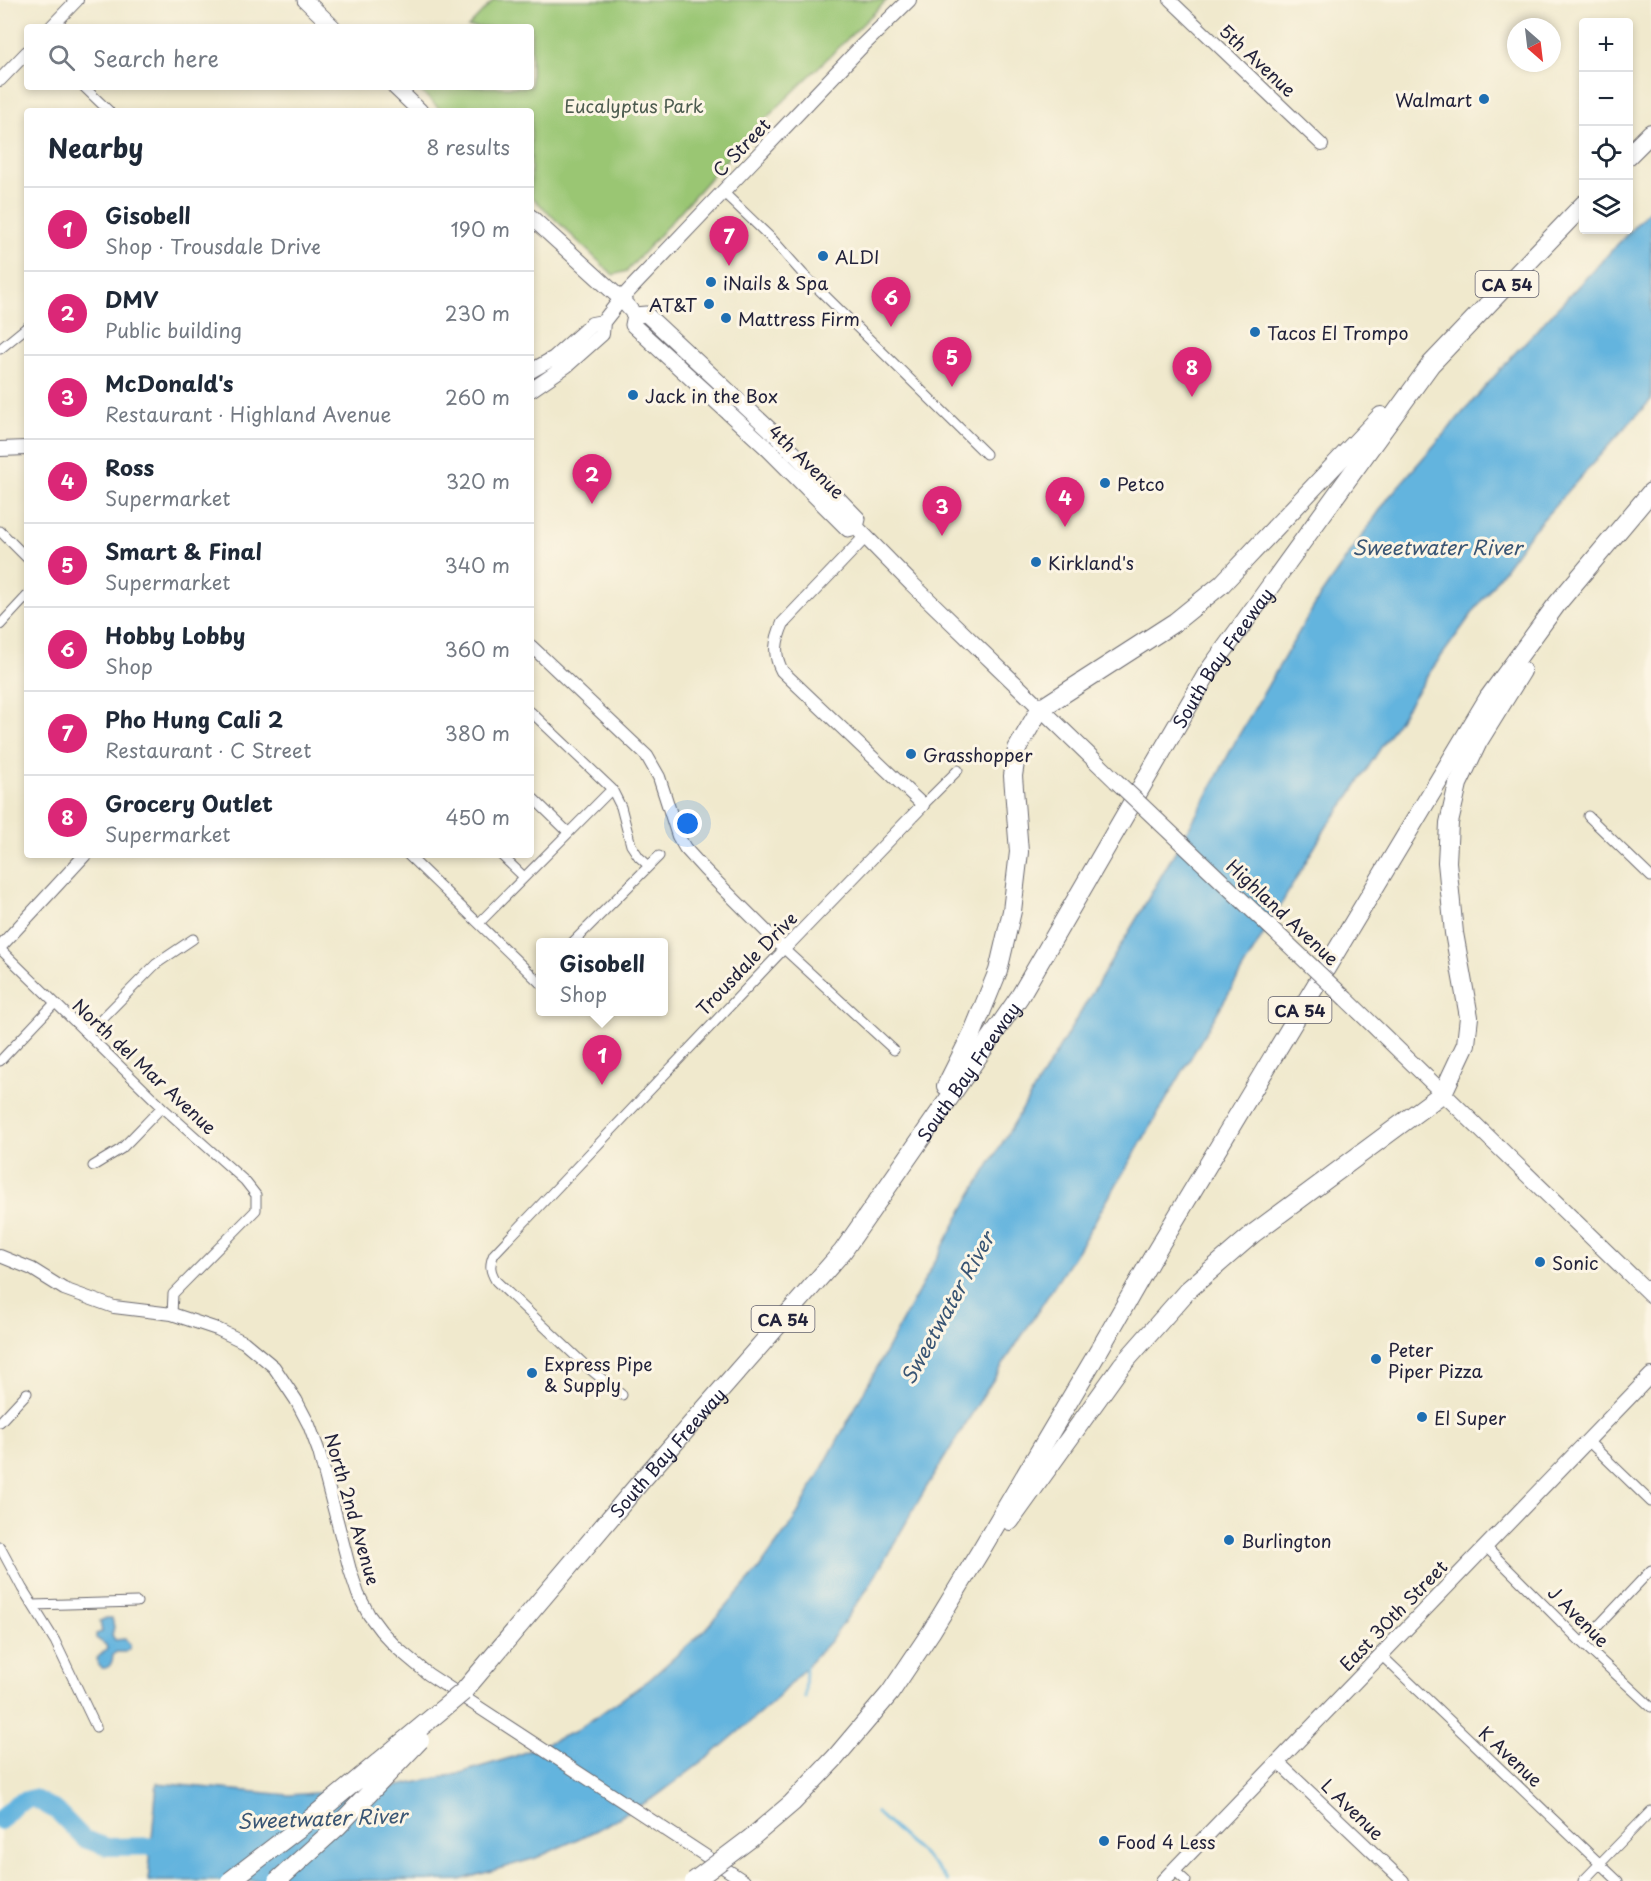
<!DOCTYPE html>
<html lang="en">
<head>
<meta charset="utf-8">
<style>
  :root { --surface:#fff; --page:#f6f6f7; --text:#1f2937; --muted:#747a83; --line:#e0e1e3; --accent:#db2777 }
  body { margin:0; font-family:"Playpen Sans",sans-serif; background:var(--page); color:var(--text) }
  .controls { position:absolute; right:18px; top:18px; display:grid; overflow:hidden; border-radius:6px; box-shadow:0 3px 9px #0003 }
  .controls button { width:54px; height:54px; display:grid; place-items:center; padding:0; border:0; border-bottom:2px solid var(--line); background:var(--surface); color:var(--text); font:30px sans-serif }
  .compass { position:absolute; left:1507px; top:18px; width:54px; height:54px; border-radius:50%; background:var(--surface); box-shadow:0 3px 9px #0003; rotate:152deg }
  .you { position:absolute; left:688px; top:824px; width:21px; height:21px; margin:-15px; border:4px solid #fff; border-radius:50%; background:#1a73e8; box-shadow:0 0 0 9px #1a73e833 }
  .badge { display:grid; place-items:center; width:39px; height:39px; border-radius:50%; background:var(--accent); color:#fff; font-size:20px; font-weight:700 }
  .pin { position:absolute; translate:-50% -50px; filter:drop-shadow(0 2px 3px #0008) }
  .pin::after { content:''; position:absolute; top:32px; width:21px; height:18px; background:inherit; clip-path:polygon(0 0,100% 0,50% 100%) }
  .popup { position:absolute; left:536px; top:938px; width:132px; height:78px; box-sizing:border-box; display:grid; place-content:center; border-radius:6px; background:var(--surface); filter:drop-shadow(0 2px 4px #0005); font-size:20px; white-space:nowrap; color:var(--muted) }
  .popup b { font-size:22px; color:var(--text) }
  .popup::after { content:''; position:absolute; left:50%; top:100%; margin-left:-12px; border:12px solid transparent; border-top-color:var(--surface) }
  .list { margin:0; padding:0; list-style:none }
  h2 { display:flex; justify-content:space-between; align-items:center; height:78px; margin:0; padding:0 24px; font-size:26px }
  h2 small { font-size:20px; font-weight:400; color:var(--muted) }
  .list li { display:grid; grid-template-columns:39px 1fr auto; gap:18px; align-items:center; box-sizing:border-box; height:84px; padding:0 24px; border-top:2px solid var(--line) }
  .list b { display:block; font-size:22px; white-space:nowrap }
  .list p { margin:0; font-size:20px; white-space:nowrap; color:var(--muted) }
  .list em { font-size:20px; font-style:normal; color:var(--muted) }
  .icon { flex:none; width:33px; height:33px; fill:none; stroke:currentColor; stroke-width:2; stroke-linecap:round; stroke-linejoin:round }
  .map { position:relative; flex:none; width:1651px; height:1881px; overflow:hidden }
  .search { position:absolute; background:var(--surface); box-shadow:0 3px 9px #0003; left:24px; top:24px; width:510px; height:66px; display:flex; align-items:center; gap:15px; box-sizing:border-box; padding:0 21px; border-radius:6px; color:var(--muted); font-size:22px }
  .panel { position:absolute; background:var(--surface); box-shadow:0 3px 9px #0003; left:24px; top:108px; width:510px; height:750px; border-radius:6px }
  .map>svg:first-child { display:block }
  .green { fill:#9ac673; stroke:#5e7457; stroke-width:1.5 }
  .water { fill:#63b4de; stroke:#426b8c; stroke-width:1.5 }
  .lines { fill:none; stroke-linecap:round; stroke-linejoin:round }
  .stream { stroke:#63b4de; stroke-width:3 }
  .river { stroke:#63b4de; stroke-width:18 }
  .minor-casing { stroke:#6a686e; stroke-width:11 }
  .tertiary-casing { stroke:#6a686e; stroke-width:14 }
  .secondary-casing { stroke:#6a686e; stroke-width:16 }
  .primary-casing { stroke:#6a686e; stroke-width:17 }
  .motorway-casing { stroke:#6a686e; stroke-width:20 }
  .minor { stroke:#fff; stroke-width:9 }
  .tertiary { stroke:#fff; stroke-width:12 }
  .secondary { stroke:#fff; stroke-width:14 }
  .primary { stroke:#fff; stroke-width:15 }
  .motorway { stroke:#fff; stroke-width:18 }
  .primary-bridge-casing { stroke:#6a686e; stroke-width:17; stroke-linecap:butt }
  .motorway-bridge-casing { stroke:#6a686e; stroke-width:20; stroke-linecap:butt }
  .primary-bridge { stroke:#fff; stroke-width:15 }
  .motorway-bridge { stroke:#fff; stroke-width:18 }
  .poi-dot { fill:#1f6fb2; stroke:#fcf5e5; stroke-width:2 }
  .labels { text-anchor:middle; dominant-baseline:central; stroke-width:6; stroke-linejoin:round; paint-order:stroke }
  .shield { fill:#fcf5e5; stroke:#63616e; stroke-width:1.5 }
  .shield-label { font-size:16px; font-weight:bold; fill:#22223b }
  .street-label { font-size:18px; fill:#22223b; stroke:#fcf5e5 }
  .poi-label { font-size:18px; fill:#22223b; stroke:#fcf5e5; text-anchor:start }
  .park-label { font-size:18px; fill:#4c5b4f; stroke:#fcf5e5 }
  .water-label { font-size:20px; font-style:italic; fill:#395574; stroke:#fcf5e5 }
</style>
</head>
<body>
<div class="map">
<svg width="1651" height="1881" viewBox="0 0 1651 1881">
  <rect width="100%" height="100%" fill="#fcf5e5"/>
  <filter id="ink" filterUnits="userSpaceOnUse"><feTurbulence type="fractalNoise" baseFrequency=".0167" numOctaves="2"/><feDisplacementMap in="SourceGraphic" scale="12" xChannelSelector="R" yChannelSelector="G"/><feConvolveMatrix kernelMatrix="1 2 1 2 8 2 1 2 1" color-interpolation-filters="sRGB"/></filter>
  <filter id="wash" filterUnits="userSpaceOnUse"><feTurbulence type="fractalNoise" baseFrequency=".008" numOctaves="4" result="noise"/><feDisplacementMap in="SourceGraphic" scale="24" xChannelSelector="R" yChannelSelector="G"/><feGaussianBlur stdDeviation="1.35" result="paint"/><feColorMatrix in="noise" values="0 0 0 0 0 0 0 0 0 0 0 0 0 0 0 0 0 1.4 0 .05"/><feComposite in="paint" operator="in"/></filter>
  <g filter="url(#wash)">
    <rect width="100%" height="100%" fill="#f0e9cd"/>
    <path class="green" d="M494,0H887L743,141L627,271L613,275L531,196V111H442L416,87H531V27H468Z"/>
    <path class="water" d="M1651,209V400L1619,434L1529,535L1427,676L1351,794L1327,826L1079,1248L984,1394L926,1488L870,1585L832,1639L772,1703L710,1756L655,1797L595,1831L536,1858L460,1880L148,1881L157,1783L289,1795L394,1787L457,1774L513,1757L574,1732L649,1680L706,1629L758,1570L794,1520L971,1195L1137,918L1203,803L1236,740L1320,596L1389,497L1513,355Z
      M106,1618H112L114,1627L112,1635L115,1640L125,1639L130,1644V1648L125,1652H116L113,1655C113,1670 98,1674 97,1658L107,1649L106,1645L96,1638V1634L102,1632L100,1621Z"/>
    <g class="lines">
      <path class="stream" d="M805,1698L806,1664
        M876,1812L936,1867L947,1881"/>
      <path class="river" d="M0,1821L17,1803L33,1798L57,1811L84,1839L107,1847L174,1846"/>
    </g>
  </g>
  <g filter="url(#ink)">
    <g class="lines">
      <g class="minor-casing">
        <path id="minor" d="M84,87L109,111
          M723,192L772,239L803,274L986,454
          M0,349L27,327
          M0,531L27,558
          M0,625L27,596
          M531,712L612,789L621,807L631,845L639,857L649,866
          M531,796L568,832
          M923,805L958,770
          M1588,816L1651,877
          M408,855L540,983
          M501,855L524,877
          M479,923L612,789
          M573,942L659,856
          M0,949L162,1107L245,1181L256,1195V1210L173,1294L172,1314
          M87,1034L156,964L193,939
          M0,1061L55,1003
          M93,1166L121,1149L130,1140L162,1107
          M622,1395L586,1366L496,1281C490,1271 489,1265 494,1254L784,949L894,1050
          M0,1422L27,1393
          M1588,1441L1651,1502
          M1485,1546L1582,1643L1651,1707
          M0,1547L22,1588L55,1641L96,1727
          M33,1605L137,1602
          M1582,1643L1651,1570
          M1380,1654L1618,1881
          M1174,1870L1186,1881
          M1583,1881L1651,1811"/>
      </g>
      <g class="tertiary-casing">
        <path id="tertiary" d="M1170,0L1322,145
          M51,27L77,0
          M0,80L27,52
          M531,646L647,756L659,777L678,836L685,848L705,870L784,949L923,805L782,671C773,654 775,641 783,623L866,536
          M0,947L85,855
          M0,1256L32,1269L64,1289L114,1307L172,1314L217,1329L244,1342L274,1367L296,1400L309,1425L319,1452L350,1570L358,1594L369,1615L381,1631L397,1648L428,1674L744,1881
          M1278,1762L1403,1881"/>
      </g>
      <g class="secondary-casing">
        <path id="secondary" d="M531,371L554,358L592,324L603,322
          M531,390L566,366L602,334L603,322L621,299L861,47L909,0
          M0,449L27,448
          M1163,1881L1651,1375"/>
      </g>
      <g class="primary-casing">
        <path id="primary" d="M305,0L333,27
          M395,87L420,111
          M531,217L621,299L635,315
          M635,315L633,325L767,448L848,529L856,527
          M635,315L646,314L780,439L858,519L856,527
          M856,527L912,584L1116,781
          M1346,999L1651,1295"/>
      </g>
      <g class="motorway-casing">
        <g id="motorway">
          <path d="M1628,156L1651,133"/>
          <path d="M946,1086L973,1032L998,971L1012,911L1019,852L1013,776L1017,749L1040,709L1175,622L1222,584L1381,416"/>
          <path d="M1010,1521L1122,1365L1188,1290L1254,1233L1443,1093L1466,1044L1469,1017L1454,933L1447,862L1449,823L1458,784L1478,742L1522,671"/>
          <path id="s1" d="M463,1692L643,1479L843,1251L1020,996L1208,672L1431,364L1584,204"/>
          <path d="M751,1838L792,1803L835,1758L890,1693L931,1632L981,1550L1098,1352L1152,1258L1489,697L1557,604L1651,492"/>
        </g>
      </g>
      <use href="#minor" class="minor"/>
      <use href="#tertiary" class="tertiary"/>
      <use href="#secondary" class="secondary"/>
      <use href="#primary" class="primary"/>
      <use href="#motorway" class="motorway"/>
      <g class="primary-bridge-casing">
        <path id="primary-bridge" d="M1116,781L1346,999"/>
      </g>
      <g class="motorway-bridge-casing">
        <path id="motorway-bridge" d="M230,1881L303,1825L463,1692
          M277,1881L338,1826L420,1740
          M694,1881L751,1838"/>
      </g>
      <use href="#primary-bridge" class="primary-bridge"/>
      <use href="#motorway-bridge" class="motorway-bridge"/>
    </g>
  </g>
  <g class="poi-dot">
    <circle cx="1484" cy="99" r="6"/>
    <circle cx="823" cy="256" r="6"/>
    <circle cx="711" cy="282" r="6"/>
    <circle cx="709" cy="304" r="6"/>
    <circle cx="726" cy="318" r="6"/>
    <circle cx="1255" cy="332" r="6"/>
    <circle cx="633" cy="395" r="6"/>
    <circle cx="1105" cy="483" r="6"/>
    <circle cx="1036" cy="562" r="6"/>
    <circle cx="911" cy="754" r="6"/>
    <circle cx="1540" cy="1262" r="6"/>
    <circle cx="1376" cy="1359" r="6"/>
    <circle cx="532" cy="1373" r="6"/>
    <circle cx="1422" cy="1417" r="6"/>
    <circle cx="1229" cy="1540" r="6"/>
    <circle cx="1104" cy="1841" r="6"/>
  </g>
  <g class="labels">
    <g class="shield">
      <rect x="1475.5" y="271" width="63" height="26" rx="4.5"/>
      <rect x="1268.5" y="997" width="63" height="26" rx="4.5"/>
      <rect x="751.5" y="1306" width="63" height="26" rx="4.5"/>
    </g>
    <g class="shield-label">
      <text x="1507" y="284">CA 54</text>
      <text x="1300" y="1010">CA 54</text>
      <text x="783" y="1319">CA 54</text>
    </g>
    <g class="street-label">
      <text transform="translate(1258 60) rotate(43)">5th Avenue</text>
      <text transform="translate(741 147) rotate(-46)">C Street</text>
      <text transform="translate(807 461) rotate(44)">4th Avenue</text>
      <text stroke="none"><textPath href="#s1" startOffset="1287">South Bay Freeway</textPath></text>
      <text transform="translate(1283 912) rotate(43)">Highland Avenue</text>
      <text transform="translate(746 963) rotate(-46)">Trousdale Drive</text>
      <text transform="translate(145 1066) rotate(43)">North del Mar Avenue</text>
      <text stroke="none"><textPath href="#s1" startOffset="801">South Bay Freeway</textPath></text>
      <text stroke="none"><textPath href="#s1" startOffset="315">South Bay Freeway</textPath></text>
      <text transform="translate(353 1509) rotate(74)">North 2nd Avenue</text>
      <text transform="translate(1393 1615) rotate(-46)">East 30th Street</text>
      <text transform="translate(1579 1616) rotate(45)">J Avenue</text>
      <text transform="translate(1511 1756) rotate(43)">K Avenue</text>
      <text transform="translate(1353 1809) rotate(44)">L Avenue</text>
    </g>
    <g class="poi-label">
      <text x="1472" y="99" text-anchor="end">Walmart</text>
      <text x="835" y="256">ALDI</text>
      <text x="723" y="282">iNails &amp; Spa</text>
      <text x="697" y="304" text-anchor="end">AT&amp;T</text>
      <text x="738" y="318">Mattress Firm</text>
      <text x="1267" y="332">Tacos El Trompo</text>
      <text x="645" y="395">Jack in the Box</text>
      <text x="1117" y="483">Petco</text>
      <text x="1048" y="562">Kirkland's</text>
      <text x="923" y="754">Grasshopper</text>
      <text x="1552" y="1262">Sonic</text>
      <text x="1388" y="1349">Peter<tspan x="1388" dy="21">Piper Pizza</tspan></text>
      <text x="544" y="1363">Express Pipe<tspan x="544" dy="21">&amp; Supply</tspan></text>
      <text x="1434" y="1417">El Super</text>
      <text x="1241" y="1540">Burlington</text>
      <text x="1116" y="1841">Food 4 Less</text>
    </g>
    <g class="park-label">
      <text x="634" y="105">Eucalyptus Park</text>
    </g>
    <g class="water-label">
      <text x="1437" y="547">Sweetwater River</text>
      <text transform="translate(947 1308) rotate(-61)">Sweetwater River</text>
      <text transform="translate(322 1818) rotate(-2)">Sweetwater River</text>
    </g>
  </g>
</svg>
<div class="controls">
<button>+</button>
<button>−</button>
<button><svg class="icon" aria-label="locate" viewBox="0 0 24 24"><circle cx="12" cy="12" r="6"/><path d="M12 2v4M12 18v4M2 12h4M18 12h4"/></svg></button>
<button><svg class="icon" aria-label="layers" viewBox="0 0 24 24"><path d="M12 4l9 5-9 5-9-5zM3 14l9 5 9-5"/></svg></button>
</div>
<svg class="compass" viewBox="-18 -18 36 36"><path d="M0-13l5 13h-10z" fill="#e53935"/><path d="M0 13l5-13h-10z" fill="#747a83"/></svg>
<div class="you"></div>
<div class="pin badge" style="left:602px;top:1085px">1</div>
<div class="popup"><b>Gisobell</b>Shop</div>
<div class="pin badge" style="left:592px;top:504px">2</div>
<div class="pin badge" style="left:942px;top:536px">3</div>
<div class="pin badge" style="left:1065px;top:527px">4</div>
<div class="pin badge" style="left:952px;top:387px">5</div>
<div class="pin badge" style="left:891px;top:327px">6</div>
<div class="pin badge" style="left:729px;top:266px">7</div>
<div class="pin badge" style="left:1192px;top:397px">8</div>
<div class="search"><svg class="icon" aria-label="search" viewBox="0 0 24 24"><circle cx="10" cy="10" r="6"/><path d="M15 15l6 6"/></svg>Search here</div>
<section class="panel">
<h2>Nearby<small>8 results</small></h2>
<ul class="list">
<li><span class="badge">1</span><div><b>Gisobell</b><p>Shop · Trousdale Drive</p></div><em>190 m</em></li>
<li><span class="badge">2</span><div><b>DMV</b><p>Public building</p></div><em>230 m</em></li>
<li><span class="badge">3</span><div><b>McDonald's</b><p>Restaurant · Highland Avenue</p></div><em>260 m</em></li>
<li><span class="badge">4</span><div><b>Ross</b><p>Supermarket</p></div><em>320 m</em></li>
<li><span class="badge">5</span><div><b>Smart &amp; Final</b><p>Supermarket</p></div><em>340 m</em></li>
<li><span class="badge">6</span><div><b>Hobby Lobby</b><p>Shop</p></div><em>360 m</em></li>
<li><span class="badge">7</span><div><b>Pho Hung Cali 2</b><p>Restaurant · C Street</p></div><em>380 m</em></li>
<li><span class="badge">8</span><div><b>Grocery Outlet</b><p>Supermarket</p></div><em>450 m</em></li>
</ul>
</section>
</div>
</body>
</html>
